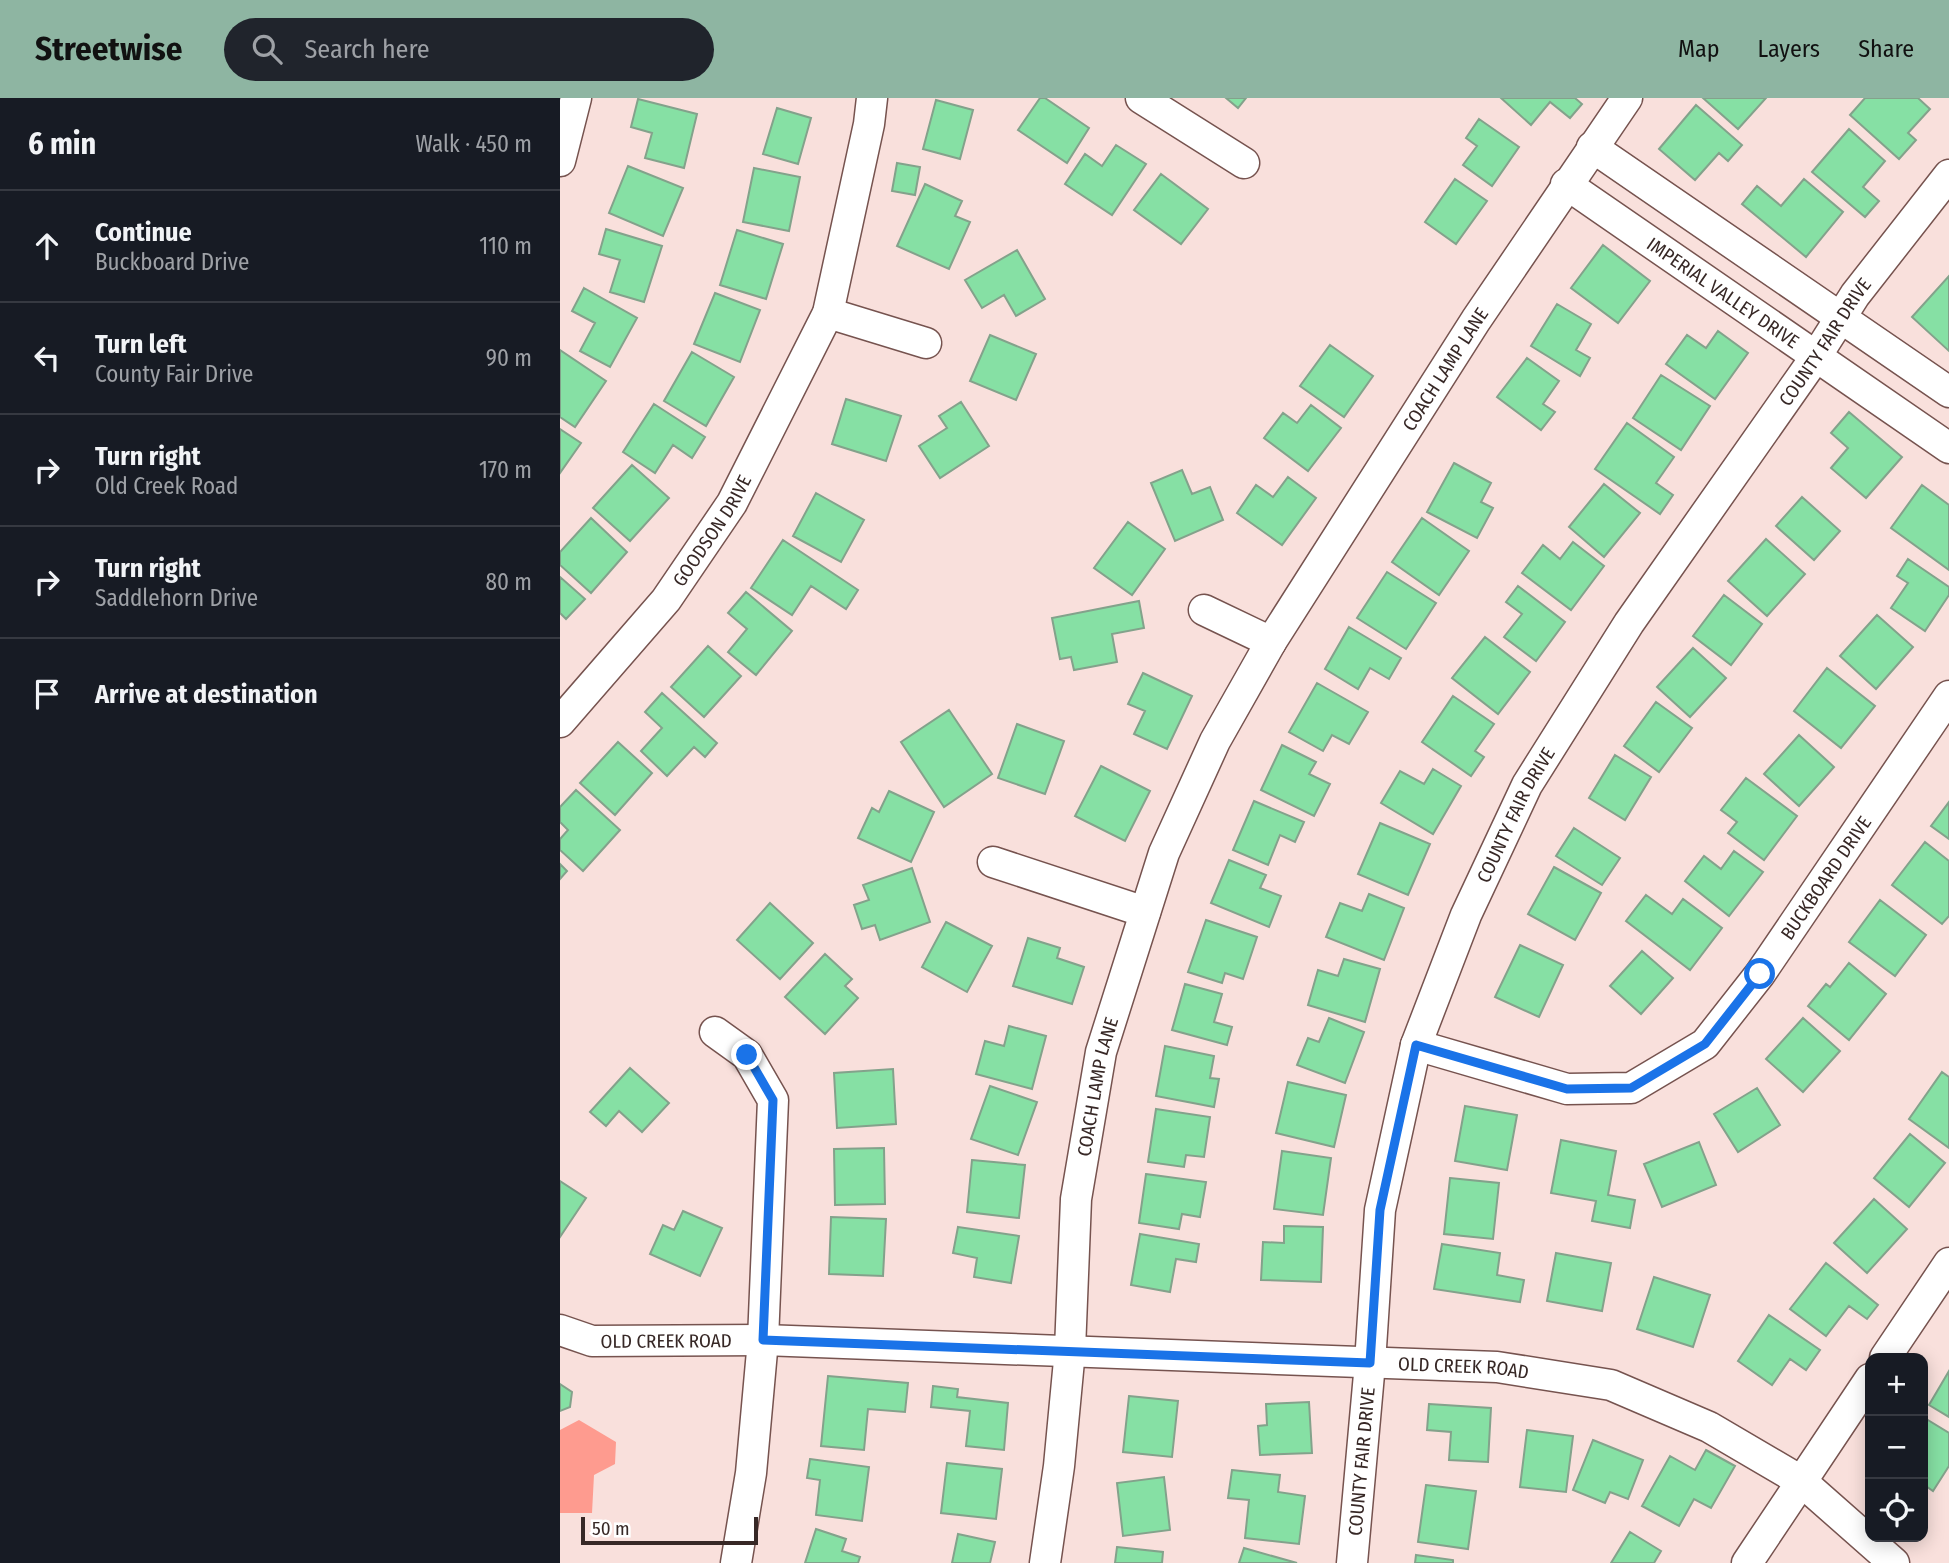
<!DOCTYPE html>
<html lang="en">
<head>
<meta charset="utf-8">
<style>
  :root { --surface:#171b24; --page:#20242c; --text:#f1f3f6; --muted:#9ea1a6; --line:#363941; --accent:#8eb5a2 }
  body { margin:0; font-family:"Fira Sans Condensed",sans-serif; background:var(--page); color:var(--text) }
  .controls { position:absolute; right:21px; bottom:21px; display:grid; overflow:hidden; border-radius:14px; box-shadow:0 4px 18px #0003 }
  .controls button { width:63px; height:63px; display:grid; place-items:center; padding:0; border:0; border-bottom:2px solid var(--line); background:var(--surface); color:var(--text); font:35px sans-serif }
  .scale { position:absolute; left:21px; bottom:18px; width:177px; box-sizing:border-box; padding-left:7px; border:4px solid #372826; border-top:0; font-size:19px; line-height:24px; white-space:nowrap; color:#372826; -webkit-text-stroke:5px #fff; paint-order:stroke }
  .stop { position:absolute; width:21px; height:21px; margin:-16px; border:5px solid #1a73e8; border-radius:50%; background:#fff }
  .stop.end { background:#1a73e8; border-color:#fff; box-shadow:0 2px 7px #0008 }
  .list { margin:0; padding:0; list-style:none }
  h2 { display:flex; justify-content:space-between; align-items:center; height:91px; margin:0; padding:0 28px; font-size:30px }
  h2 small { font-size:23px; font-weight:400; color:var(--muted) }
  .list li { display:grid; grid-template-columns:46px 1fr auto; gap:21px; align-items:center; box-sizing:border-box; height:112px; padding:0 28px; border-top:2px solid var(--line) }
  .list b { display:block; font-size:26px; white-space:nowrap }
  .list p { margin:0; font-size:23px; white-space:nowrap; color:var(--muted) }
  .list em { font-size:23px; font-style:normal; color:var(--muted) }
  .icon { flex:none; width:38px; height:38px; fill:none; stroke:currentColor; stroke-width:2; stroke-linecap:round; stroke-linejoin:round }
  .map { position:relative; flex:none; width:1389px; height:1465px; overflow:hidden }
  header { display:flex; align-items:center; gap:42px; box-sizing:border-box; height:98px; padding:0 35px; background:var(--accent); color:#111 }
  header strong { font-size:33px }
  nav { display:flex; gap:38px; margin-inline-start:auto; font-size:24px }
  .search { width:490px; height:63px; background:var(--page); display:flex; align-items:center; gap:18px; box-sizing:border-box; padding:0 24px; border-radius:38px; color:var(--muted); font-size:26px }
  main { display:flex }
  aside { flex:1; background:var(--surface) }
  .map>svg:first-child { display:block }
  .water { fill:#fe9b8f }
  .building { fill:#86e0a4; stroke:#83a28b; stroke-width:2 }
  .lines { fill:none; stroke-linecap:round; stroke-linejoin:round }
  .minor-casing { stroke:#76534f; stroke-width:33 }
  .minor { stroke:#fff; stroke-width:30 }
  .route { stroke:#1a73e8; stroke-width:9 }
  .labels { text-anchor:middle; dominant-baseline:central; stroke-width:7; stroke-linejoin:round; paint-order:stroke }
  .street-label { font-size:19px; fill:#372826; stroke:#fff }
</style>
</head>
<body>
<header>
<strong>Streetwise</strong>
<div class="search"><svg class="icon" aria-label="search" viewBox="0 0 24 24"><circle cx="10" cy="10" r="6"/><path d="M15 15l6 6"/></svg>Search here</div>
<nav><a>Map</a><a>Layers</a><a>Share</a></nav>
</header>
<main>
<aside>
<h2>6 min<small>Walk · 450 m</small></h2>
<ul class="list">
<li><svg class="icon" aria-label="ahead" viewBox="0 0 24 24"><path d="M12 20V5M6 11l6-6 6 6"/></svg><div><b>Continue</b><p>Buckboard Drive</p></div><em>110 m</em></li>
<li><svg class="icon" aria-label="left" viewBox="0 0 24 24"><path d="M17 20v-9H6M10 6l-5 5 5 5"/></svg><div><b>Turn left</b><p>County Fair Drive</p></div><em>90 m</em></li>
<li><svg class="icon" aria-label="right" viewBox="0 0 24 24"><path d="M7 20v-9h11M14 6l5 5-5 5"/></svg><div><b>Turn right</b><p>Old Creek Road</p></div><em>170 m</em></li>
<li><svg class="icon" aria-label="right" viewBox="0 0 24 24"><path d="M7 20v-9h11M14 6l5 5-5 5"/></svg><div><b>Turn right</b><p>Saddlehorn Drive</p></div><em>80 m</em></li>
<li><svg class="icon" aria-label="arrive" viewBox="0 0 24 24"><path d="M6 21V4h12l-3 4 3 4H6"/></svg><div><b>Arrive at destination</b></div></li>
</ul>
</aside>
<div class="map">
<svg width="1389" height="1465" viewBox="0 0 1389 1465">
  <rect width="100%" height="100%" fill="#f9e0dc"/>
  <path class="water" d="M19,1322L56,1344L55,1366L34,1377L32,1415H0V1332Z"/>
  <path class="building" d="M480,0H485L529,30L507,65L458,32Z
    M666,0H686L678,10Z
    M941,0H1015L1022,6L1010,20L990,4L971,27Z
    M1143,0H1206L1178,31Z
    M1305,0H1358L1370,11L1348,35L1356,42L1339,61L1290,17Z
    M78,1L137,16L124,70L85,60L92,35L71,29Z
    M376,2L413,12L400,61L363,51Z
    M1136,7L1182,47L1168,63L1159,55L1135,82L1099,51Z
    M217,10L251,20L238,66L203,56Z
    M919,21L959,49L932,88L903,67L917,48L906,40Z
    M1289,31L1325,63L1303,89L1319,103L1305,119L1252,74Z
    M556,47L586,66L552,117L505,86L525,56L542,68Z
    M337,65L360,69L355,97L332,93Z
    M68,68L123,90L103,138L49,115Z
    M194,70L240,79L229,133L183,124Z
    M601,76L648,111L621,146L574,112Z
    M895,81L927,103L896,146L865,124Z
    M1244,81L1283,114L1246,159L1182,106L1197,88L1221,108Z
    M365,86L402,103L395,118L410,124L389,171L337,148Z
    M46,131L102,148L84,204L50,194L60,162L39,156Z
    M177,132L223,146L206,201L160,187Z
    M1043,147L1090,183L1058,225L1011,190Z
    M457,152L485,201L456,218L444,197L422,210L405,182Z
    M1389,178V253L1352,219Z
    M24,190L77,220L50,269L20,253L35,225L12,213Z
    M155,195L200,212L180,264L134,246Z
    M997,206L1031,226L1016,252L1030,260L1020,278L971,248Z
    M1158,233L1188,255L1155,301L1106,266L1127,237L1146,250Z
    M430,237L476,256L456,302L410,283Z
    M770,247L813,278L784,319L740,288Z
    M0,252L46,283L15,329L0,319Z
    M132,254L174,279L146,328L104,303Z
    M967,260L999,283L983,306L995,314L981,332L937,299Z
    M1101,277L1150,308L1121,352L1073,320Z
    M286,301L341,318L326,363L272,346Z
    M401,304L429,348L380,380L359,348L387,330L379,318Z
    M94,306L145,339L132,360L113,347L95,375L63,354Z
    M751,307L781,330L748,373L704,340L723,315L737,325Z
    M1289,314L1342,359L1306,400L1271,370L1288,350L1271,335Z
    M1067,325L1114,359L1096,385L1113,397L1100,416L1035,371Z
    M0,331L21,345L0,375Z
    M894,365L931,385L921,404L933,410L917,440L867,414Z
    M72,367L109,400L70,443L33,410Z
    M622,372L632,396L650,389L663,422L615,443L591,385Z
    M728,379L756,400L722,447L677,415L696,387L713,399Z
    M1044,386L1080,415L1044,459L1009,429Z
    M1362,387L1389,407V472L1331,430Z
    M256,395L304,422L281,464L233,438Z
    M1242,399L1280,433L1254,462L1216,428Z
    M31,420L67,454L31,495L0,467V454Z
    M862,420L909,453L879,497L832,464Z
    M568,424L605,451L572,497L534,470Z
    M1206,441L1245,476L1207,518L1168,483Z
    M223,442L298,492L286,511L251,488L232,517L191,490Z
    M1013,444L1044,468L1011,512L962,475L983,447L1000,461Z
    M1348,461L1389,489V497L1365,533L1331,510L1348,485L1337,478Z
    M827,474L876,505L846,551L797,520Z
    M0,479L25,501L6,521L0,515Z
    M958,488L1005,524L976,563L944,539L962,516L946,504Z
    M186,494L232,533L196,577L168,554L187,531L168,515Z
    M1164,497L1202,526L1171,567L1133,538Z
    M579,503L584,530L552,536L557,564L514,572L511,559L500,561L492,520Z
    M1317,517L1353,549L1316,591L1280,558Z
    M789,529L841,560L829,581L810,570L798,591L765,571Z
    M925,539L970,574L938,616L892,580Z
    M148,548L181,578L144,619L111,589Z
    M1133,550L1166,580L1130,619L1097,589Z
    M1267,570L1315,608L1281,650L1234,613Z
    M583,575L632,598L607,651L574,636L585,613L568,606Z
    M757,585L808,614L789,646L772,637L763,653L729,634Z
    M102,595L157,645L145,659L134,649L107,678L81,653L102,630L85,614Z
    M893,598L934,626L915,653L924,659L911,678L862,644Z
    M1096,604L1132,630L1099,674L1064,648Z
    M389,612L432,676L384,709L341,644Z
    M457,626L504,643L485,696L438,680Z
    M1239,637L1274,669L1239,708L1204,676Z
    M58,644L92,675L55,717L20,685Z
    M722,647L756,664L749,676L770,686L754,718L701,692Z
    M1055,657L1091,679L1065,722L1029,700Z
    M541,668L590,693L565,743L515,718Z
    M873,671L901,688L873,736L821,705L840,673L864,686Z
    M1186,680L1237,718L1204,762L1168,735L1177,724L1161,712Z
    M16,692L60,732L23,773L0,752V741L8,732L0,724V709Z
    M329,693L374,714L351,764L298,740L312,710L319,714Z
    M694,703L744,724L735,744L720,737L708,767L673,752Z
    M1389,704V741L1371,728Z
    M820,725L870,746L848,797L798,776Z
    M1014,730L1060,760L1042,787L996,758Z
    M1365,744L1389,763V818L1382,826L1332,787Z
    M1174,753L1203,774L1169,818L1125,783L1144,758L1161,771Z
    M669,762L706,777L700,790L721,798L709,829L651,805Z
    M0,766L7,773L0,781Z
    M994,769L1041,795L1015,842L968,816Z
    M352,770L370,824L320,842L315,827L302,831L294,807L309,802L303,787Z
    M809,796L844,810L824,862L766,839L780,805L802,813Z
    M1086,797L1112,816L1123,801L1162,830L1130,872L1066,823Z
    M1320,802L1366,837L1335,878L1289,844Z
    M210,805L253,845L220,881L177,842Z
    M646,822L697,839L683,881L665,875L662,885L628,874Z
    M386,824L432,848L407,894L362,869Z
    M468,840L500,850L497,860L524,869L512,906L453,888Z
    M960,847L1003,867L979,919L935,899Z
    M1082,853L1113,880L1081,916L1050,888Z
    M265,856L292,881L285,888L298,900L265,936L225,899Z
    M784,861L820,871L805,924L748,907L758,872L778,878Z
    M1289,865L1326,896L1289,942L1248,908L1266,886L1270,889Z
    M625,886L662,896L654,924L672,929L667,947L612,932Z
    M769,920L804,934L785,985L737,967L748,940L759,944Z
    M1243,920L1280,953L1243,994L1206,961Z
    M449,928L486,938L472,991L416,976L425,943L444,948Z
    M605,948L654,958L650,980L659,981L654,1009L596,998Z
    M70,970L109,1005L82,1034L59,1013L46,1028L30,1014Z
    M333,971L336,1026L277,1030L274,975Z
    M1382,974L1389,979V1050L1349,1021Z
    M728,984L786,997L774,1049L716,1035Z
    M430,988L477,1004L458,1057L411,1041Z
    M1197,990L1220,1027L1178,1054L1154,1016Z
    M905,1008L957,1017L947,1072L895,1063Z
    M596,1011L650,1019L644,1059L626,1057L624,1069L588,1064Z
    M1350,1036L1385,1065L1349,1109L1314,1080Z
    M1001,1042L1056,1053L1048,1097L1075,1102L1070,1130L1032,1123L1036,1103L991,1095Z
    M1139,1044L1156,1087L1102,1109L1084,1066Z
    M324,1050L325,1106L275,1107L274,1051Z
    M722,1053L771,1060L763,1117L714,1111Z
    M412,1062L465,1067L459,1120L407,1114Z
    M586,1076L646,1084L640,1119L622,1116L619,1131L579,1125Z
    M890,1080L939,1085L933,1141L884,1136Z
    M0,1083L26,1100L0,1139Z
    M1314,1101L1347,1131L1307,1175L1274,1145Z
    M123,1113L162,1130L140,1178L90,1156L103,1127L114,1132Z
    M271,1119L326,1121L323,1178L269,1176Z
    M724,1128L763,1129L761,1184L701,1182L703,1144L724,1145Z
    M398,1129L459,1138L451,1185L414,1179L417,1160L393,1155Z
    M580,1136L639,1146L636,1164L616,1161L610,1194L571,1187Z
    M882,1146L940,1155L937,1177L964,1182L960,1204L874,1191Z
    M996,1155L1051,1165L1042,1213L987,1203Z
    M1266,1165L1318,1207L1307,1221L1289,1208L1266,1238L1230,1211Z
    M1094,1179L1150,1197L1133,1249L1077,1231Z
    M1209,1217L1260,1252L1246,1272L1230,1261L1212,1287L1178,1263Z
    M1389,1273V1319L1369,1307Z
    M268,1278L348,1285L345,1314L308,1311L304,1352L261,1348Z
    M0,1286L12,1294L10,1309L0,1313Z
    M373,1288L398,1291L397,1299L448,1305L444,1352L406,1348L410,1313L371,1309Z
    M569,1298L618,1303L612,1359L563,1354Z
    M749,1304L752,1355L700,1357L698,1328L707,1327L706,1306Z
    M869,1306L931,1310L928,1364L889,1362L891,1334L867,1332Z
    M1363,1319L1389,1335V1368L1373,1393L1363,1386Z
    M967,1332L1013,1338L1006,1394L960,1389Z
    M1033,1342L1083,1362L1068,1401L1050,1394L1045,1405L1013,1392Z
    M1146,1352L1175,1368L1151,1410L1134,1401L1119,1428L1082,1408L1110,1358L1135,1372Z
    M250,1361L309,1369L302,1423L256,1417L260,1382L247,1380Z
    M387,1365L442,1371L436,1421L381,1415Z
    M672,1372L720,1377L718,1394L745,1398L739,1446L685,1440L689,1402L668,1400Z
    M604,1379L610,1432L563,1438L557,1385Z
    M866,1387L916,1393L908,1451L858,1444Z
    M256,1431L286,1441L282,1453L300,1459L298,1465H245Z
    M1070,1434L1101,1453L1094,1465H1051Z
    M398,1436L435,1444L430,1465H392Z
    M557,1449L603,1454L602,1465H555Z
    M684,1450L737,1465H679Z
    M856,1457L893,1462V1465H855Z"/>
  <g class="lines">
    <g class="minor-casing">
      <g id="minor">
        <path d="M581,0L684,65"/>
        <path d="M1032,49L1389,294"/>
        <path d="M0,63L16,0"/>
        <path id="s1" d="M1006,86L1389,350"/>
        <path d="M268,215L366,245"/>
        <path d="M644,512L711,544"/>
        <path id="s2" d="M0,624L106,502L172,405L268,215L309,26L312,0"/>
        <path d="M433,764L585,814"/>
        <path d="M155,934L187,957L213,1002L203,1242L191,1375L176,1465"/>
        <path id="s3" d="M856,947L1007,991L1071,990L1145,946L1200,876L1389,598"/>
        <path id="s4" d="M0,1232L32,1243L203,1242L937,1269L1051,1287L1149,1329L1241,1383L1334,1465"/>
        <path d="M1325,1260L1389,1165"/>
        <path id="s5" d="M485,1465L499,1368L510,1252L516,1101L541,954L604,755L655,643L711,544L916,222L1067,0"/>
        <path id="s6" d="M792,1465L810,1265L820,1112L856,947L906,817L967,687L1069,525L1255,260L1295,197L1389,77"/>
        <path d="M1187,1465L1310,1281"/>
      </g>
    </g>
    <use href="#minor" class="minor"/>
  </g>
  <g class="lines">
    <path class="route" d="M187,957L213,1002L203,1242L810,1265L820,1112L856,947L1007,991L1071,990L1145,946L1200,876"/>
  </g>
  <g class="labels">
    <g class="street-label">
      <text stroke="none"><textPath href="#s1" startOffset="191">IMPERIAL VALLEY DRIVE</textPath></text>
      <text stroke="none"><textPath href="#s6" startOffset="1340">COUNTY FAIR DRIVE</textPath></text>
      <text stroke="none"><textPath href="#s5" startOffset="1284">COACH LAMP LANE</textPath></text>
      <text stroke="none"><textPath href="#s2" startOffset="245">GOODSON DRIVE</textPath></text>
      <text stroke="none"><textPath href="#s6" startOffset="774">COUNTY FAIR DRIVE</textPath></text>
      <text stroke="none"><textPath href="#s3" startOffset="513">BUCKBOARD DRIVE</textPath></text>
      <text stroke="none"><textPath href="#s5" startOffset="480">COACH LAMP LANE</textPath></text>
      <text stroke="none"><textPath href="#s4" startOffset="108">OLD CREEK ROAD</textPath></text>
      <text stroke="none"><textPath href="#s4" startOffset="906">OLD CREEK ROAD</textPath></text>
      <text stroke="none"><textPath href="#s6" startOffset="102">COUNTY FAIR DRIVE</textPath></text>
    </g>
  </g>
</svg>
<div class="controls">
<button>+</button>
<button>−</button>
<button><svg class="icon" aria-label="locate" viewBox="0 0 24 24"><circle cx="12" cy="12" r="6"/><path d="M12 2v4M12 18v4M2 12h4M18 12h4"/></svg></button>
</div>
<div class="scale">50 m</div>
<div class="stop" style="left:1200px;top:876px"></div>
<div class="stop end" style="left:187px;top:957px"></div>
</div>
</main>
</body>
</html>
